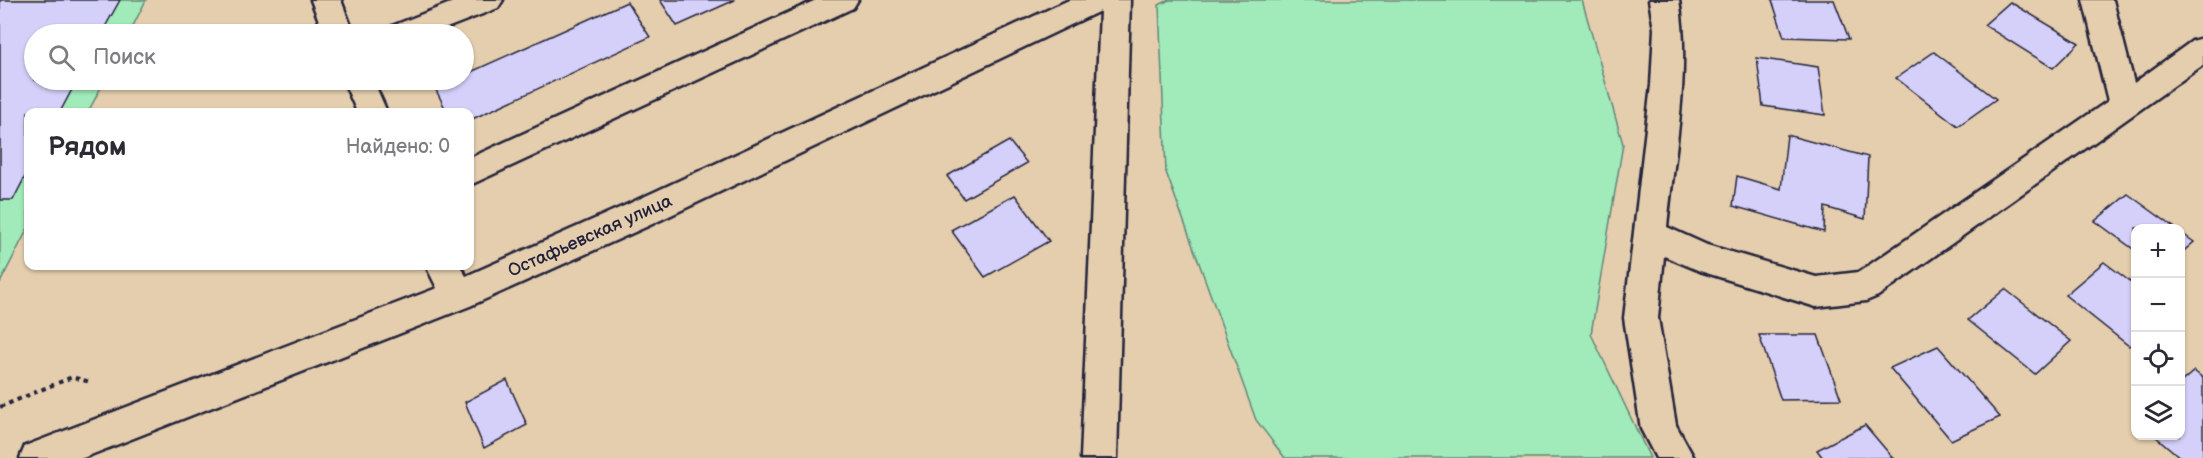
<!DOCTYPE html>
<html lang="ru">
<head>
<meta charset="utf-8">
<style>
  :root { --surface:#fff; --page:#f2f2f3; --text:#2b2b33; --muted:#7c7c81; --line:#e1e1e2 }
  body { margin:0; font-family:"Balsamiq Sans",sans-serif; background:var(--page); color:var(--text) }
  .controls { position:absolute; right:18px; bottom:18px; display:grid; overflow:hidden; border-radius:12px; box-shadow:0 2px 4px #0004 }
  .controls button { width:54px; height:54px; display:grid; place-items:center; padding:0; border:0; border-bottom:2px solid var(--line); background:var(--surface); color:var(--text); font:30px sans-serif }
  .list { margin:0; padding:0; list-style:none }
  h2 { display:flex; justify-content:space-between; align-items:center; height:78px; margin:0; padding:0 24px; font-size:26px }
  h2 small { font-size:20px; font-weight:400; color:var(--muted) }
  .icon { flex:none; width:33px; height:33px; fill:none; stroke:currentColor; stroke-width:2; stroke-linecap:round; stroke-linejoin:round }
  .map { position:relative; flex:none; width:2203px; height:458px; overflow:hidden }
  .search { position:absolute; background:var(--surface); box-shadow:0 2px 4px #0004; left:24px; top:24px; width:450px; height:66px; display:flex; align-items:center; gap:15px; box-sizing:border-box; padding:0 21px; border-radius:33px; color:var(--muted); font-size:22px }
  .panel { position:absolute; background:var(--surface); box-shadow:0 2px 4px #0004; left:24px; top:108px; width:450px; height:162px; border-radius:12px }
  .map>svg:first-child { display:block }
  .green { fill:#a1eab9; stroke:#62867a; stroke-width:1.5 }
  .building { fill:#d4d0f9; stroke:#22223b; stroke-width:1.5 }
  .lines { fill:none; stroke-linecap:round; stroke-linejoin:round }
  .street-casing { stroke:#22223b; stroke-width:5 }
  .path { stroke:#22223b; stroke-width:4; stroke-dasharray:4.5 4.5; stroke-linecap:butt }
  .street { fill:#e5ceae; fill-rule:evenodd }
  .labels { text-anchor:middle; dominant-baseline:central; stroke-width:4.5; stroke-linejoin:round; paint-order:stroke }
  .street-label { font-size:18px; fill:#22223b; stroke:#e5ceae }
</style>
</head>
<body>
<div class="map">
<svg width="2203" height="458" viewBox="0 0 2203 458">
  <rect width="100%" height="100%" fill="#e5ceae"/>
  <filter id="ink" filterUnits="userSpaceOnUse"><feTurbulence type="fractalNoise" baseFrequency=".0167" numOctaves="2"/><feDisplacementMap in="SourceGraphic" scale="12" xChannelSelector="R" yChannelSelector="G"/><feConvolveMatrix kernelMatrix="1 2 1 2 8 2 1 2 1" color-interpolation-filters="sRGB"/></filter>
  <g filter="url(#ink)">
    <path class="green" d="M0,0H146L129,34H34V80H105L88,112H28V228L0,283Z
      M1169,0H1582L1623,144L1591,334L1650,458H1285L1256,420L1166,172L1159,5Z"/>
    <path class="building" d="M0,0H120L101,34H34V80H77L60,112H28V171L13,200H0Z
      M660,0H735L677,26Z
      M1772,0H1834L1849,39L1784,37Z
      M627,2L650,37L470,120V112H447L435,88L454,80H464V75Z
      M2010,2L2079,43L2053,68L1984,25Z
      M1934,52L1996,99L1958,126L1896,78Z
      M1757,58L1818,67L1825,115L1763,106Z
      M1787,135L1868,157L1865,219L1825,207L1824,232L1733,206L1737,176L1781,189Z
      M1009,141L1027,163L964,199L947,176Z
      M2128,194L2175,228H2136V251L2095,221Z
      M1015,195L1049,241L985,277L951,230Z
      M2180,232L2194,242L2180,254Z
      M2104,262L2136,286V340L2129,346L2065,295Z
      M2005,289L2071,341L2035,374L1968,320Z
      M1759,335H1818L1841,399L1781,400Z
      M1938,346L2000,417L1951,440L1890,368Z
      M2194,371L2203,378V458H2181L2155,436H2180V383Z
      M507,380L527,425L484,448L465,402Z
      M1865,425L1893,458H1823L1817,450Z"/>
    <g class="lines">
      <g class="street-casing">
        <path id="street" d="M311,0H341L354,34H324Z
          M458,0H503L498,8L431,34H387L392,26Z
          M816,0H858L853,8L470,185V158Z
          M1069,0H1130L1117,458H1081L1100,11L648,226L470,306L83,458H20L25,446L437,288L426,266H460L466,276L624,206Z
          M1649,0H1679C1691,71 1674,155 1667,227L1707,245L1816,277L1859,272L2108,101L2083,0H2113L2134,83L2192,41L2203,38V65L1878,296L1866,301L1816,307L1700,271L1664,256L1658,318L1676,425L1694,458H1656L1641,429L1624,318L1651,85L1654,29Z
          M343,80H373L387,112H357Z"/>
      </g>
      <path class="path" d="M0,407L72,377L90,382"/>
      <use href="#street" class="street"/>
    </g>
  </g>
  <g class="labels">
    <g class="street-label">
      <text transform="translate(590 236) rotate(-24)">Остафьевская улица</text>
    </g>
  </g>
</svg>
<div class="controls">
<button>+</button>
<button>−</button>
<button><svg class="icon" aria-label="locate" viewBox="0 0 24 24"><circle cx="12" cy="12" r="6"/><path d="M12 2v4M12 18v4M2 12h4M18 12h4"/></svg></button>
<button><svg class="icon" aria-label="layers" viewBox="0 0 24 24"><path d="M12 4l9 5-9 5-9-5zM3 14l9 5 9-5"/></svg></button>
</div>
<div class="search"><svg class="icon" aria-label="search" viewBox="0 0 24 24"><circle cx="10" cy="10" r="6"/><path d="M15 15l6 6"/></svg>Поиск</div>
<section class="panel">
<h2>Рядом<small>Найдено: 0</small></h2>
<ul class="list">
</ul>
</section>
</div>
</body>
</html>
